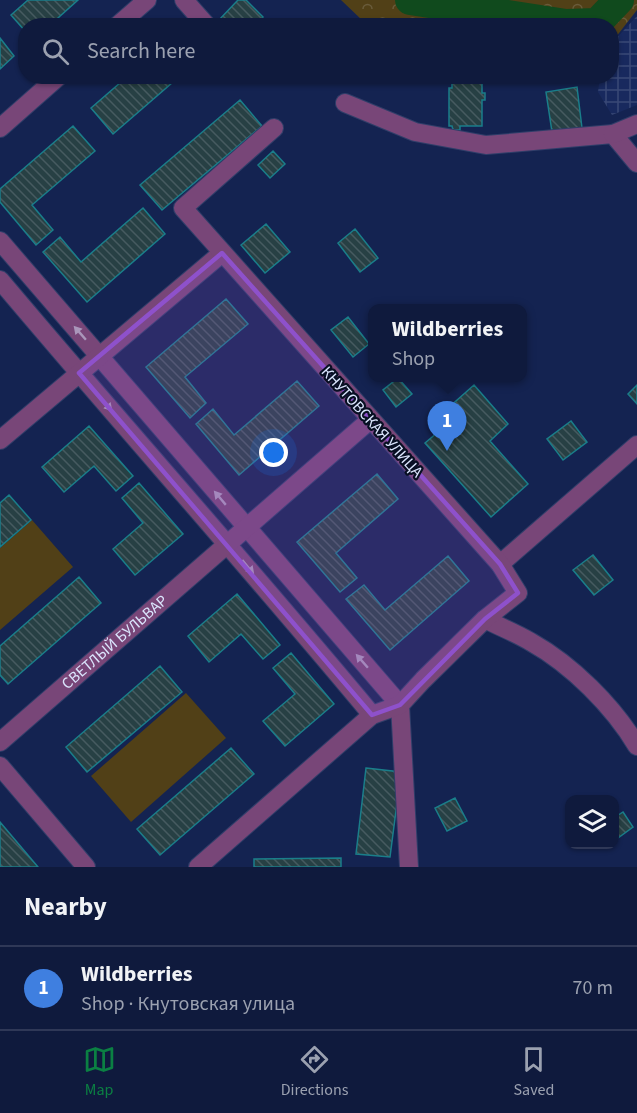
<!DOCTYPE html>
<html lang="en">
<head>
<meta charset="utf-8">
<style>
  :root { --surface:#0f1a3d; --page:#1d2748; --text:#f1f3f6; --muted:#9ba1b0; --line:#2f3857; --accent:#0b8043 }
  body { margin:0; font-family:"Source Sans 3",sans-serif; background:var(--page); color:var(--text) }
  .controls { position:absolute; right:18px; bottom:18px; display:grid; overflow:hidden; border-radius:12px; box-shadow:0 2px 4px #0004 }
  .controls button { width:54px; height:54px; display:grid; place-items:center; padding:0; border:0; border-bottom:2px solid var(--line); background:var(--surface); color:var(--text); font:30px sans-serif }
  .you { position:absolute; left:274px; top:453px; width:21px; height:21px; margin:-15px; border:4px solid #fff; border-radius:50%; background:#1a73e8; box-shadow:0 0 0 9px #1a73e833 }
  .badge { display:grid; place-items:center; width:39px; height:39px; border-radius:50%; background:var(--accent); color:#fff; font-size:20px; font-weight:700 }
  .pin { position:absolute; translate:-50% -50px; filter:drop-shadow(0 2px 3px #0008) }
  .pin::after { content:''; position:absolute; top:32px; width:21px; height:18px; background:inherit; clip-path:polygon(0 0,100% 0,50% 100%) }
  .popup { position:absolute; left:368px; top:304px; width:159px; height:78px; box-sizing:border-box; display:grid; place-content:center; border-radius:12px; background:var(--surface); filter:drop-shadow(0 2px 4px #0005); font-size:20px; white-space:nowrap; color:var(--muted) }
  .popup b { font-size:22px; color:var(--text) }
  .popup::after { content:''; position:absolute; left:50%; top:100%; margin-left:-12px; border:12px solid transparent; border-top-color:var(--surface) }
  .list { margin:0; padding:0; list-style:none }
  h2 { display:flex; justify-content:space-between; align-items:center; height:78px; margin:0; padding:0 24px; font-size:26px }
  h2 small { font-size:20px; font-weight:400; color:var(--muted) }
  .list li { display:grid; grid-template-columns:39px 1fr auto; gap:18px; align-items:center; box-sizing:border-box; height:84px; padding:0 24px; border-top:2px solid var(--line) }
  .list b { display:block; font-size:22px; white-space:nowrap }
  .list p { margin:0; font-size:20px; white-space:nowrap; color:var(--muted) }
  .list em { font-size:20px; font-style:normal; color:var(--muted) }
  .icon { flex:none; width:33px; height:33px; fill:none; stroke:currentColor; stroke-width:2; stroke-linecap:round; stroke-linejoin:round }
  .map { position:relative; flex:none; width:637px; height:867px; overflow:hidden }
  .search { position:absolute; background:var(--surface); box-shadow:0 2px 4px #0004; left:18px; right:18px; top:18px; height:66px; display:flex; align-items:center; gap:15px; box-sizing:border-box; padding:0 21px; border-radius:24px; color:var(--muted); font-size:22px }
  .sheet { height:162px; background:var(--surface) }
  nav { display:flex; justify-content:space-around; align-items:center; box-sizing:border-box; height:84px; border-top:2px solid var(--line); background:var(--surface); font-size:16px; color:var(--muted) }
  nav a { display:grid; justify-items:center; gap:3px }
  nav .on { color:var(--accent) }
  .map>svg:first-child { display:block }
  .industrial { fill:url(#industrial-grid) }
  .forest { fill:url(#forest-crowns) }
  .park { fill:#514017 }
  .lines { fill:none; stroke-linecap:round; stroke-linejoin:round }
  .river { stroke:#104a1d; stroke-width:30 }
  .building { fill:url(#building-back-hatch); stroke:#1a7e8a; stroke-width:1.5 }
  .minor-casing { stroke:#303e69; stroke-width:20 }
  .minor { stroke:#784678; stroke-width:18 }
  .oneway { fill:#aa96ba }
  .marked { fill:#8e51cb; fill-opacity:0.2; stroke:#8e51cb; stroke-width:4.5; stroke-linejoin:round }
  .labels { text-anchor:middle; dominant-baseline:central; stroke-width:4.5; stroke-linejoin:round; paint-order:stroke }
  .street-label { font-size:16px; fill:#dbe5fd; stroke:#080f23 }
</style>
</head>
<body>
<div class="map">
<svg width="637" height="867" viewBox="0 0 637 867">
  <defs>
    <pattern id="industrial-grid" width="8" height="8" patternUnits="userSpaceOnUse" patternTransform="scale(1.5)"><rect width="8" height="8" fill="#18295e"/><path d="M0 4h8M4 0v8" fill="none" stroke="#394876"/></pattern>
    <pattern id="forest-crowns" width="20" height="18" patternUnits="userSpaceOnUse" patternTransform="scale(1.5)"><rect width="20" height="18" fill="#514017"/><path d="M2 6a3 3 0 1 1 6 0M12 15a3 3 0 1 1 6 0" fill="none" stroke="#695b3a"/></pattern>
    <pattern id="building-back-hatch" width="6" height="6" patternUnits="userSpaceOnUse" patternTransform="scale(1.5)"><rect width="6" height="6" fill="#274044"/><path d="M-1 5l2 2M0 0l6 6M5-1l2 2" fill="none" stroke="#465b60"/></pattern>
  </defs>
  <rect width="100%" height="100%" fill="#142351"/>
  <path class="industrial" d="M637,16V105L612,115L598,92L600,77L612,76V43Z"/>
  <path class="forest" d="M341,0H637V10L612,42V26L374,25L363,21Z"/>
  <path class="park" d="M32,520L73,567L0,630V548Z
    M186,693L226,738L131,822L91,776Z"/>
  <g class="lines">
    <path class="river" d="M410,0L566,24L597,23L619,0"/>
  </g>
  <path class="building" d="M28,0H78L49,26H26V32L11,15Z
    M238,0H246L263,17L254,26H220L217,22Z
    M0,38L14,56L0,69Z
    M128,76H180L113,134L91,108Z
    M452,82L482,83V93H485V100H482V126H460V130H453L452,126H449V88H452Z
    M577,87L582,128L552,132L546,92Z
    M240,100L262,126L162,210L140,185Z
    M73,126L95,151L32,205L53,230L36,245L0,202V189Z
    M273,151L285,164L270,178L258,165Z
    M143,208L165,234L87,302L43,252L60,237L81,262Z
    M266,224L290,252L265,273L241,245Z
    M355,229L378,258L360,272L338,243Z
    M226,299L248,324L185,377L206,403L190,418L146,367Z
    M348,317L369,344L353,357L331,330Z
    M398,378L412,394L396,407L383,390Z
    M297,381L319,406L239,475L196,424L213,409L234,435Z
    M474,385L508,424L490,441L528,484L491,517L425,443L438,432L430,424Z
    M637,385V404L628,394Z
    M571,421L587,442L563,460L547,439Z
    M89,426L133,476L116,491L94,466L64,492L42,467Z
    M377,474L398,499L336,553L357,578L340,592L297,542Z
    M139,483L183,534L135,575L113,549L143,523L122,498Z
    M9,495L31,520L0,547V503Z
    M593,555L613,580L594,595L573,570Z
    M448,556L469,581L390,650L346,599L364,585L385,610Z
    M79,577L101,603L8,684L0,675V646Z
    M237,594L280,645L263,659L241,634L209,662L188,636Z
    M291,653L334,704L285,746L263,721L295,694L273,668Z
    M160,666L182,692L87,772L66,747Z
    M231,748L254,774L160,855L137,829Z
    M366,768L401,772L390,857L356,854Z
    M455,798L467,821L447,831L435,808Z
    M623,812L633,827L618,838L614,832V818Z
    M0,822L38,867H0Z
    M341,858V867H254V859Z"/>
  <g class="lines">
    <g class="minor-casing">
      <g id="minor">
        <path d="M184,0L207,26"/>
        <path d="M117,26L147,0"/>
        <path d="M345,103L415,132L486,145L613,134L637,163"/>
        <path d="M0,128L59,76"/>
        <path d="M613,134L637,124"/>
        <path d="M0,241L400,705L409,867"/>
        <path d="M0,280C123,426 250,568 372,715"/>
        <path d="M0,440L222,253"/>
        <path d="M500,564L637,445"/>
        <path d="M485,619C500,627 516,633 531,642C572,665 613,706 637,746"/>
        <path id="s1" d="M0,742L370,420"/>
        <path d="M0,766L86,867"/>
        <path d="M198,867L372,715L400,705L423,680L485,619L518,593L500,564L183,208L274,128"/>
      </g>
    </g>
    <use href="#minor" class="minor"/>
  </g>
  <defs><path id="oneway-solid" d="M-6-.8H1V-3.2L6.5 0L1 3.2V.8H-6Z" transform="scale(1.5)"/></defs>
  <g class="oneway">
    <use href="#oneway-solid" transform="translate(80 333) rotate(-131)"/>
    <use href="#oneway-solid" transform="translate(106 404) rotate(49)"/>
    <use href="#oneway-solid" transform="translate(220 498) rotate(-130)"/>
    <use href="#oneway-solid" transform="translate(248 567) rotate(50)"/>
    <use href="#oneway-solid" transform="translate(362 661) rotate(-131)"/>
  </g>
  <path class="marked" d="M222,253L500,564L518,593L485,619L400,705L372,715L79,373Z"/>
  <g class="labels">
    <g class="street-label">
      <text transform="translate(372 422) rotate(48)">КНУТОВСКАЯ УЛИЦА</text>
      <text stroke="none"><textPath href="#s1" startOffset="152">СВЕТЛЫЙ БУЛЬВАР</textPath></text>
    </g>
  </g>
</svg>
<div class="controls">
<button><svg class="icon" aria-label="layers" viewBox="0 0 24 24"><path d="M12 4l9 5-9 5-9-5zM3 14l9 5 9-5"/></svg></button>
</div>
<div class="you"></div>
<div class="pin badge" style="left:447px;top:451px;background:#3f7fe0">1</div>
<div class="popup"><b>Wildberries</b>Shop</div>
<div class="search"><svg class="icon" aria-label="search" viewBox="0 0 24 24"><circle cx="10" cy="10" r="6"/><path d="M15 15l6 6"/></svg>Search here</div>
</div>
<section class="sheet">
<h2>Nearby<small></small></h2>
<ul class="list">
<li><span class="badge" style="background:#3f7fe0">1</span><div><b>Wildberries</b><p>Shop · Кнутовская улица</p></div><em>70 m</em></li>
</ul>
</section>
<nav>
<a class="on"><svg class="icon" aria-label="map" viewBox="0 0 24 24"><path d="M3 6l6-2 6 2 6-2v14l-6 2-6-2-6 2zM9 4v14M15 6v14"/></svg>Map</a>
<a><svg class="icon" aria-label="directions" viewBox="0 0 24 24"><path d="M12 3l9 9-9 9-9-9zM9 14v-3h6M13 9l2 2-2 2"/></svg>Directions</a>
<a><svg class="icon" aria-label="saved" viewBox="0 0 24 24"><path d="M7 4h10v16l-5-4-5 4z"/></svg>Saved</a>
</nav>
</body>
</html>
